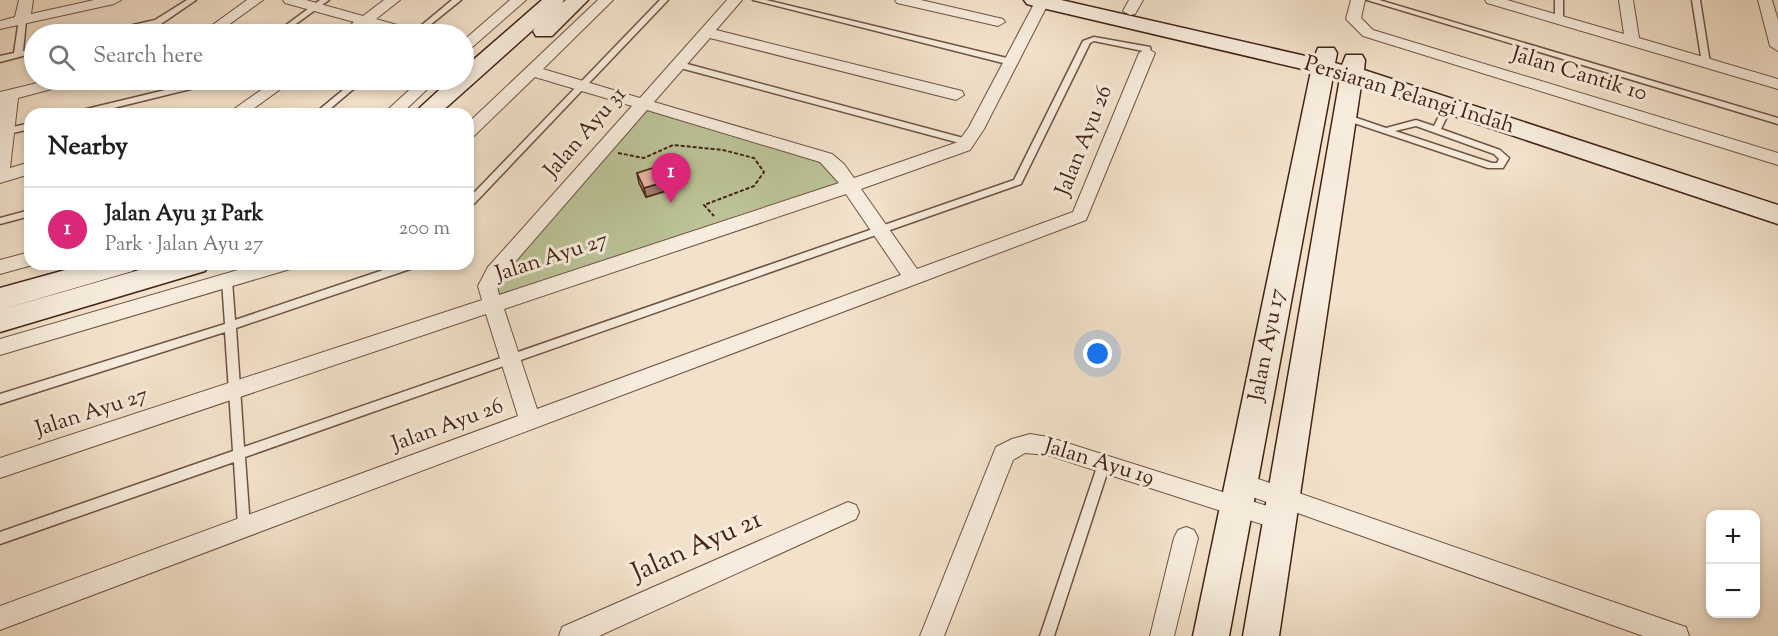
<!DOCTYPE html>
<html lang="en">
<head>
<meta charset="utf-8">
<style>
  :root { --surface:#fff; --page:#f2f2f2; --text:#202124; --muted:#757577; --line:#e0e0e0; --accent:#db2777 }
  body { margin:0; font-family:"Sorts Mill Goudy",serif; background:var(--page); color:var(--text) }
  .controls { position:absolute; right:18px; bottom:18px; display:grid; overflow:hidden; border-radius:12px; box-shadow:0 3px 9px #0003 }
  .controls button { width:54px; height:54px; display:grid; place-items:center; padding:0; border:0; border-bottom:2px solid var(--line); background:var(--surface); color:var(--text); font:30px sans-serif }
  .you { position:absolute; left:1098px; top:354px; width:21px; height:21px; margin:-15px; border:4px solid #fff; border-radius:50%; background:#1a73e8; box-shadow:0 0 0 9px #1a73e833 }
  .badge { display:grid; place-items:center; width:39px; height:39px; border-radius:50%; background:var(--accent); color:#fff; font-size:20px; font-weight:700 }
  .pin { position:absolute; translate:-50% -50px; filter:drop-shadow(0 2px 3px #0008) }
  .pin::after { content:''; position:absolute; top:32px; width:21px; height:18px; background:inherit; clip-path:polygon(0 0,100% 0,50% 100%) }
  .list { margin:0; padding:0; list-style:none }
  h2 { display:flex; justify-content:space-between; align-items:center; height:78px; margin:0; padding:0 24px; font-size:26px }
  h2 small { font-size:20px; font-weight:400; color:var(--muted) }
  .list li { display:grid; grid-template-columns:39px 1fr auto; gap:18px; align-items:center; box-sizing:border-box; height:84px; padding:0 24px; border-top:2px solid var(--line) }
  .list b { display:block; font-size:22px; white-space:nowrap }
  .list p { margin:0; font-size:20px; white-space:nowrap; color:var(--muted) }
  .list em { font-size:20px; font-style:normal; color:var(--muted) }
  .icon { flex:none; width:33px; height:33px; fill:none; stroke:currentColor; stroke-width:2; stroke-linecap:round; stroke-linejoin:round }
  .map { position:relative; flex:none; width:1778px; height:636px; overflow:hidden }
  .search { position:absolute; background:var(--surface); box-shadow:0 3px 9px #0003; left:24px; top:24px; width:450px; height:66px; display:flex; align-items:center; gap:15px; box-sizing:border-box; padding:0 21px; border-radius:33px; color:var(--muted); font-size:22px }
  .panel { position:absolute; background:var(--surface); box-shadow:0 3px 9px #0003; left:24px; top:108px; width:450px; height:162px; border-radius:18px }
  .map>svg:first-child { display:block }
  .green { fill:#bbc397; stroke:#807256; stroke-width:1.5 }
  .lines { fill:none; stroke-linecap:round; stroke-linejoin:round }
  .lane-casing { stroke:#705242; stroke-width:3 }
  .street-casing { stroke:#705242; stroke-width:2 }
  .secondary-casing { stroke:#452215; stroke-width:3 }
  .path { stroke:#452215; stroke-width:2; stroke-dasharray:4 2; stroke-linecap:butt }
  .lane { fill:#f7ecdd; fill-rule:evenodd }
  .street { fill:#f7ecdd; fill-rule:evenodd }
  .secondary { fill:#f7ecdd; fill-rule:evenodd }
  .wall { fill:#cb9d8e; stroke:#452215; stroke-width:1.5 }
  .shaded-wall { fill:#a58074; stroke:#452215; stroke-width:1.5 }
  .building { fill:#ecb7a5; stroke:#452215; stroke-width:1.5 }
  .labels { text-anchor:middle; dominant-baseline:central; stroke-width:6; stroke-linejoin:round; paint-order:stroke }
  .street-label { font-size:22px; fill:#452215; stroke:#f7ecdd }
  .near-street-label { font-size:27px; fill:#452215; stroke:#f7ecdd }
</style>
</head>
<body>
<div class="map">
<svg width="1778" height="636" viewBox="0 0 1778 636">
  <rect width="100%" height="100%" fill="#f3e2cb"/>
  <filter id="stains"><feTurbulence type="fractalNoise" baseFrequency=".00333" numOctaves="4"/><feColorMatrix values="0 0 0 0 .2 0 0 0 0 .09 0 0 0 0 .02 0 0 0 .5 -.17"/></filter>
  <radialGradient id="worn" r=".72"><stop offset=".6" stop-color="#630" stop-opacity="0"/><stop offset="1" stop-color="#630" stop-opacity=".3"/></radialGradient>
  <path class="green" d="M642,108L820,159L841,184L496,296L493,287Z"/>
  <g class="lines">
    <g class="lane-casing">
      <path id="lane" d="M187,0H196L161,24L113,34H101L102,32L155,20Z
        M320,0H329L282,34H274Z
        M452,0H461L419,34H411Z
        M660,0H668L471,207L468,208V199Z
        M753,0H766L1011,59L1015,62L1011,65Z
        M1367,0H1379L1778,118V124Z
        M1555,0H1563V20L1559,22L1555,20Z
        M1692,0H1700L1710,63L1706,66L1702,63Z
        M19,19H22L26,21L23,51L34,49V53L0,62V56L14,53Z
        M1094,37L1150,47L1151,53L1147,55H1144L1143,51L1094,41L1090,43L1021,184L245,457L250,527L248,531L244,533L240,531L238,527L234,462L0,544V532L233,451L225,332L0,404V394L225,324L222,281L223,278H231L232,281L235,320L401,264H417L416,267L236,328L244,447L1014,180L1083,41Z
        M676,61L967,139L971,142L967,145L673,66V62Z
        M207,80H220L219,82L89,114H74L78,111Z
        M355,80H364L324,114H314Z
        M1448,103L1452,106L1441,129L1500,150L1509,158L1503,168H1488L1342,119L1341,117L1345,114L1386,128L1416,120L1434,126L1444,106ZM1416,126L1494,154L1499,159L1497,163H1492L1395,131Z
        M30,123V129L0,136V130Z
        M30,210V216L0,224V218Z
        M1104,459L1108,460L1110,464L1054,636H1040L1098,464L1100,460Z"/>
    </g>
    <g class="street-casing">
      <path id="street" d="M19,0H33L31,14L94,0H121L114,4L0,29V21L15,17Z
        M247,0H263L216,34H200Z
        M283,0H306L363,16L384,0H400L376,19L418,31L420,34H398L367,26L356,34H340L354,22L285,3Z
        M510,0H526L469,50L464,51V40Z
        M598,0H613L543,69L640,98L727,0H742L716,30L962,91L964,95L956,100L710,38L654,102L832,154L844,164L854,178L958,142L969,127L1035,2L1048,0L1049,2L984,129L970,150L861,189L917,269L1073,212L1139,53L1147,48L1155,53L1086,220L0,630V606L518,416L486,314L0,478V458L482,300L478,286L488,267L632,106L535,77L474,136L468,137V123ZM647,110L820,162L839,183L499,295L497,286L502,277ZM846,194L901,275L537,409L504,309Z
        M895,0H921L1003,19L1005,22L998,26L897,3Z
        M1129,0H1143L1135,14L1130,15L1123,11Z
        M1351,0H1365L1361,18L1373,30L1778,153V165L1363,36L1346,19Z
        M1485,0H1507L1624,34L1619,0H1633L1639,38L1778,79V89L1487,3Z
        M1758,0H1772L1778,20V51L1770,46Z
        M50,80H76L74,83L18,98L10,168L30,162V174L0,183V92Z
        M275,80H293L246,114H227Z
        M420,80H437L401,114H383Z
        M30,252V264H36L0,274V260Z
        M259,264H292L290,269L0,355V339Z
        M1030,434L1048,437L1280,510L1288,513L1291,520L1288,527L1280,530L1048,455L1025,453L1013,460L944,636H920L996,447L1012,439Z
        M1241,473L1677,624L1686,627L1689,636H1643L1233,490L1230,483L1233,476Z
        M848,502L856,505L859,512L856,519L599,636H559L562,627Z
        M1186,527L1194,530L1198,538L1174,636H1150L1174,538L1178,530Z"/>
    </g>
    <g class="secondary-casing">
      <path id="secondary" d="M542,0H564L562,3L566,0H588L552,36H536L533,31L535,28L439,114H413L450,80H464V68Z
        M1024,0H1061L1314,58L1318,48H1334L1337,53L1335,63L1342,65L1346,55H1362L1365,60L1364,70L1778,205V224L1361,85L1279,636H1243L1340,78L1333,76L1229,636H1193L1311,71L1034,6L1027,4Z
        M87,264H137L133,271L0,310V288Z
        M160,264H209L205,271L0,332V310Z"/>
    </g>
    <path class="path" d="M618,153L644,158L673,145L723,150L754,158L764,172L754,186L704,205L714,216"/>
    <use href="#lane" class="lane"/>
    <use href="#street" class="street"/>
    <use href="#secondary" class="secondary"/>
  </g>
  <path class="wall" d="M637,173L664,182L666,191L646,197L639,183Z"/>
  <path class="shaded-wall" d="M664,182L666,191L646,197L644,188Z"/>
  <path class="building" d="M656,167L664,182L644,188L637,173Z"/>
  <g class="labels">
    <g class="street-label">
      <text transform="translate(1579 75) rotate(17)">Jalan Cantik 10</text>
      <text transform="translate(1409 96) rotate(17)">Persiaran Pelangi Indah</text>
      <text transform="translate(586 133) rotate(-49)">Jalan Ayu 31</text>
      <text transform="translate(1085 141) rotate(-68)">Jalan Ayu 26</text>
      <text transform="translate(552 258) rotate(-18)">Jalan Ayu 27</text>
      <text transform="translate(1268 345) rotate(-79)">Jalan Ayu 17</text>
      <text transform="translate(92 413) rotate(-18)">Jalan Ayu 27</text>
      <text transform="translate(448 426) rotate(-20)">Jalan Ayu 26</text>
      <text transform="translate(1099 463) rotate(17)">Jalan Ayu 19</text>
    </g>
    <g class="near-street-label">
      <text transform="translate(697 547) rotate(-24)">Jalan Ayu 21</text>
    </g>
  </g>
  <rect width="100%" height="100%" filter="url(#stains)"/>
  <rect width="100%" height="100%" fill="url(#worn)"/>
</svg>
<div class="controls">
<button>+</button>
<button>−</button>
</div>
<div class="you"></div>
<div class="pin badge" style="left:671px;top:203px">1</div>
<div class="search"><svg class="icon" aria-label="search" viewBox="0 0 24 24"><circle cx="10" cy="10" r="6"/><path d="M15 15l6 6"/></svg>Search here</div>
<section class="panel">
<h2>Nearby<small></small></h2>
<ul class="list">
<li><span class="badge">1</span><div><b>Jalan Ayu 31 Park</b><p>Park · Jalan Ayu 27</p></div><em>200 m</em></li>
</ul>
</section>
</div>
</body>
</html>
